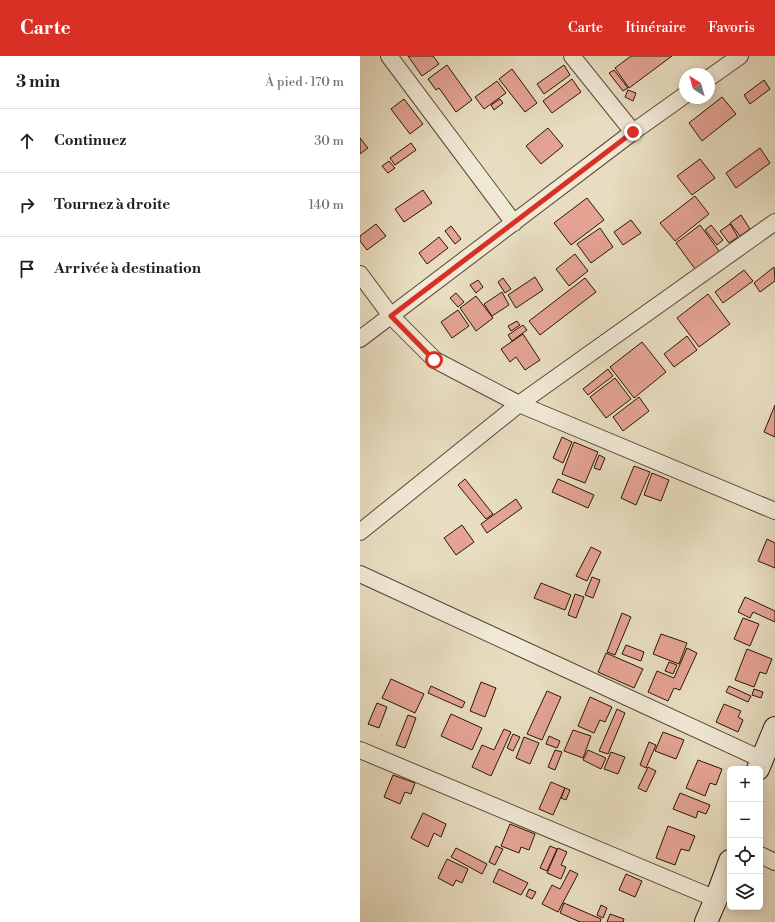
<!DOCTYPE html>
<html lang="fr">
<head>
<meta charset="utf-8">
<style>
  :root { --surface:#fff; --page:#f2f2f2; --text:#202124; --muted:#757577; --line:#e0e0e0; --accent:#d93025 }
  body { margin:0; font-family:"Libre Bodoni",serif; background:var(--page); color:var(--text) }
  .controls { position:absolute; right:12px; bottom:12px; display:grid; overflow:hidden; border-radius:6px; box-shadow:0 2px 10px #0003 }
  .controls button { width:36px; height:36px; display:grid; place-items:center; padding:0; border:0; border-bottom:1px solid var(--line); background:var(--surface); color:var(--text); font:20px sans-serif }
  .compass { position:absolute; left:319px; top:12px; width:36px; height:36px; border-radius:50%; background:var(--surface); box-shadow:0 2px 10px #0003; rotate:323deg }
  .stop { position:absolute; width:12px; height:12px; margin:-9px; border:3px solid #d93025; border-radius:50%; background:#fff }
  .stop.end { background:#d93025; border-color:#fff; box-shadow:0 1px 4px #0008 }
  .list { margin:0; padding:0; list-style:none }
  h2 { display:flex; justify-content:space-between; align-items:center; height:52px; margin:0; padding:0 16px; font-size:17px }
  h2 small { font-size:13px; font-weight:400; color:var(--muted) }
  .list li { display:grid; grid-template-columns:26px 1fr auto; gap:12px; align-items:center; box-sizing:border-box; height:64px; padding:0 16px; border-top:1px solid var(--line) }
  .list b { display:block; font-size:15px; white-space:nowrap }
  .list em { font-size:13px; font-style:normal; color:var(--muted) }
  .icon { flex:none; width:22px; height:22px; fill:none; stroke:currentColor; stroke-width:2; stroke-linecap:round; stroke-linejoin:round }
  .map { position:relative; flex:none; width:415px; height:866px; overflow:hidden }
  header { display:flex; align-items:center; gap:24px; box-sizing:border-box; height:56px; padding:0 20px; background:var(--accent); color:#fff }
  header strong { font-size:19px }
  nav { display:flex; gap:22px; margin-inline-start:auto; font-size:14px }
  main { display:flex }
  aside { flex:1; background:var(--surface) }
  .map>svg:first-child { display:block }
  .building { fill:#e4a393; stroke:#2a1505 }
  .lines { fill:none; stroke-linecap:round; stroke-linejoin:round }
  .street-casing { stroke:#5a4734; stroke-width:18 }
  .secondary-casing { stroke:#2a1505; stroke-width:24 }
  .street { stroke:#f0e9d6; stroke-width:16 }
  .secondary { stroke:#f0e9d6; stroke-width:22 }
  .route { stroke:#d93025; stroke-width:5 }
</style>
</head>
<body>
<header>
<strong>Carte</strong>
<nav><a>Carte</a><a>Itinéraire</a><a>Favoris</a></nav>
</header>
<main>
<aside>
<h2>3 min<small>À pied · 170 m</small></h2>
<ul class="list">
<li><svg class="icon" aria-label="ahead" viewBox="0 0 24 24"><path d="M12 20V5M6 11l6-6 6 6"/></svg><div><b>Continuez</b></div><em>30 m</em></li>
<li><svg class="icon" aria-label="right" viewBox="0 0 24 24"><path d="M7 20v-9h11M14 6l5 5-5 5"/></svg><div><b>Tournez à droite</b></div><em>140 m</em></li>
<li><svg class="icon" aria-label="arrive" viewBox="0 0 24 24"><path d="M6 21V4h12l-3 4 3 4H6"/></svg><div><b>Arrivée à destination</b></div></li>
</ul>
</aside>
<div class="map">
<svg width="415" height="866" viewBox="0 0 415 866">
  <rect width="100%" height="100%" fill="#e8ddc0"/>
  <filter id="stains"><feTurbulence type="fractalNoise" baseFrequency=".005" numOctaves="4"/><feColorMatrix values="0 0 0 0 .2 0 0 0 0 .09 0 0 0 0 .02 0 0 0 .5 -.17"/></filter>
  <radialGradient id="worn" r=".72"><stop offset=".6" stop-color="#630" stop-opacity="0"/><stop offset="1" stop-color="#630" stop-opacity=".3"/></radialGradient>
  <path class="building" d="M48,0H73L79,8L62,20Z
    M271,0H312L269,32L255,12Z
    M87,9L112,44L96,56L79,32L76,34L68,23Z
    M204,9L210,19L184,38L177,28Z
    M152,13L177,47L165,56L139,23Z
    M254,14L268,32L263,35L249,17Z
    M212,23L221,36L192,57L183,45Z
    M404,24L410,33L390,48L384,39Z
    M137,25L146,37L124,53L115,41Z
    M268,34L276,37L273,45L265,41Z
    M362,41L376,58L342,85L329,67Z
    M44,43L63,68L50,78L31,53Z
    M140,43L143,47L134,54L131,49Z
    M188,72L203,90L181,108L166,90Z
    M0,82L8,92L0,98Z
    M51,87L56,94L35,109L30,102Z
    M400,92L410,107L376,132L366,117Z
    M340,103L355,122L332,139L317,120Z
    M29,105L35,112L28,117L22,110Z
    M63,134L72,147L44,166L35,153Z
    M335,140L349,158L315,185L300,167Z
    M227,142L244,164L211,189L194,167Z
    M381,159L390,173L380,180L370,167Z
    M271,164L281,177L263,189L254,176Z
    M16,168L26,180L7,194L0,185V180Z
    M370,168L378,181L369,187L360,175Z
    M340,169L362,199L338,217L316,187Z
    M351,169L363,184L357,189L345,174Z
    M91,170L101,183L95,188L85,175Z
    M240,172L253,191L231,207L217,188Z
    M79,181L88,192L67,208L59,197Z
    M215,198L228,215L209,230L196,213Z
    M414,211L415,225L400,236L394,227Z
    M384,214L393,225L363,247L355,236Z
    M175,221L183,234L156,252L148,239Z
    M143,222L151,233L145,237L138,226Z
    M225,222L236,236L180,279L169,265Z
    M118,224L123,231L116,237L110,229Z
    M142,236L149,249L132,260L124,248Z
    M96,237L104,246L98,251L90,242Z
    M348,238L370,268L339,291L317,262Z
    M116,240L133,262L116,275L100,252Z
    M98,254L109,270L92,282L81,266Z
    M157,265L160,269L151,275L148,270Z
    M163,269L167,274L152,285L148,279Z
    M163,278L180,304L165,314L156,301L150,306L141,293Z
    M327,280L337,294L314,311L304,298Z
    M282,286L306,316L274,342L250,311Z
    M248,313L253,320L228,339L223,333Z
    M255,322L271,343L246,362L230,341Z
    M279,341L289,355L263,375L253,361Z
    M415,349V381L404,376Z
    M202,381L212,386L203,407L193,402Z
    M214,386L238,396L225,427L202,418Z
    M239,399L245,402L240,414L234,412Z
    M274,410L290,416L276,449L261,442Z
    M292,417L309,424L301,445L284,439Z
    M105,423L133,458L126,463L98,429Z
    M198,423L234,439L228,452L192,436Z
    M156,443L162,452L127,477L121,468Z
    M102,469L114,486L96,499L84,482Z
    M407,483L415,487V512L398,505Z
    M231,491L241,496L227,525L216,520Z
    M232,521L240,524L233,542L225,539Z
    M181,527L211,539L205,554L174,542Z
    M215,538L224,541L216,562L208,559Z
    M385,541L415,555V566L393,556L390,562L378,556Z
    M262,557L271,561L255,599L247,596Z
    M383,562L399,568L390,590L374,583Z
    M301,578L327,587L319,608L293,598Z
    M266,589L284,596L281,605L262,598Z
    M327,592L337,597L320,634L314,632L308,645L288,636L297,615L314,622Z
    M387,593L412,603L406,618L400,616L394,631L375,624Z
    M246,597L283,613L274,632L238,616Z
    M309,606L317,609L313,618L305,615Z
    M31,623L64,638L55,657L22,642Z
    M121,626L136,632L125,661L110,655Z
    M71,630L105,646L102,652L68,637Z
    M369,630L391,640L388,646L366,636Z
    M394,633L403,636L401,642L392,639Z
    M187,635L201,641L182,684L167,678Z
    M230,641L252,651L245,666L240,664L234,677L218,670Z
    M17,647L27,651L19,672L8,668Z
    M364,648L381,655L378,661L383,664L378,676L356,666Z
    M257,653L265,657L248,698L239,695Z
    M91,658L122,672L112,694L81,680Z
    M48,659L56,662L45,692L36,689Z
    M144,673L151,676L131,720L112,711L122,689L134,694Z
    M213,674L231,680L223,702L204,695Z
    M303,676L324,684L316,703L295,695Z
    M153,678L160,681L153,695L147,692Z
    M189,680L200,685L197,692L186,688Z
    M164,681L179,687L170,708L156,702Z
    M289,686L296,689L286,712L280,709Z
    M195,694L202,696L195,714L188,711Z
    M228,694L246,702L241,713L223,704Z
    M251,696L265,701L258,718L244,713Z
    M338,704L362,713L356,729L350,727L345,740L326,732Z
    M288,711L296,715L286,736L278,732Z
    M33,719L55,727L51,738L45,736L40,748L24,741Z
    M191,726L205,732L193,759L179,753Z
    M205,732L210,734L206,744L201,742Z
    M320,737L350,749L346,758L338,755L336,762L313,753Z
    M63,757L86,768L81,781L74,777L68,791L51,782Z
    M150,768L175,778L169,794L161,791L159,797L141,790Z
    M308,770L335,780L329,795L321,793L315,809L296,802Z
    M136,790L143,793L135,809L129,806Z
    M190,790L197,793L187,815L180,812Z
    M96,792L127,808L122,818L91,801Z
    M198,792L207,796L201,809L206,811L201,823L187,817Z
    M87,803L108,813L102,827L96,824L93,830L78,822Z
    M139,813L168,827L161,839L133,826Z
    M210,814L218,818L198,856L182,848L192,829L200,833Z
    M266,818L282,825L275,841L259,834Z
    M169,833L176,836L172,843L166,840Z
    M204,847L241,863L240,866H220L200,857Z
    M241,849L247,852L243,862L237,859Z
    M250,858L264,863L263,866H247Z"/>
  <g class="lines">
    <g class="street-casing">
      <path id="street" d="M29,0L154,167
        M212,0L273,76
        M349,22L380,0
        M0,218L31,260L75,304L159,348L415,455
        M0,283L273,76L325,39
        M0,476L159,348L415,166
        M0,518L401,703
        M0,694L356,843
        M400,799L415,806"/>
    </g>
    <g class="secondary-casing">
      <path id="secondary" d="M398,713L415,672
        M346,866L356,843L370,805"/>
    </g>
    <use href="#street" class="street"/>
    <use href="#secondary" class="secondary"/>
  </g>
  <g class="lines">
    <path class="route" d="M74,304L31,260L273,76"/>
  </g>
  <rect width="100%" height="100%" filter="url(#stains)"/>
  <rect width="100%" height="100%" fill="url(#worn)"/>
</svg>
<div class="controls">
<button>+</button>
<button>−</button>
<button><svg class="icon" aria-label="locate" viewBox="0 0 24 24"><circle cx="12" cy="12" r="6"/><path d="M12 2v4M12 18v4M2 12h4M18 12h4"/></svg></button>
<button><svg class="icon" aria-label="layers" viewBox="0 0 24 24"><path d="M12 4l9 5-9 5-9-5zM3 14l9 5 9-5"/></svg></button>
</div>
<svg class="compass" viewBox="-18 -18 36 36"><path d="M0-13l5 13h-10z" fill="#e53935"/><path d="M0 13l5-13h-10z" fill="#757577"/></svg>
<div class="stop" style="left:74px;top:304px"></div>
<div class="stop end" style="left:273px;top:76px"></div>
</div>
</main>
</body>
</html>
